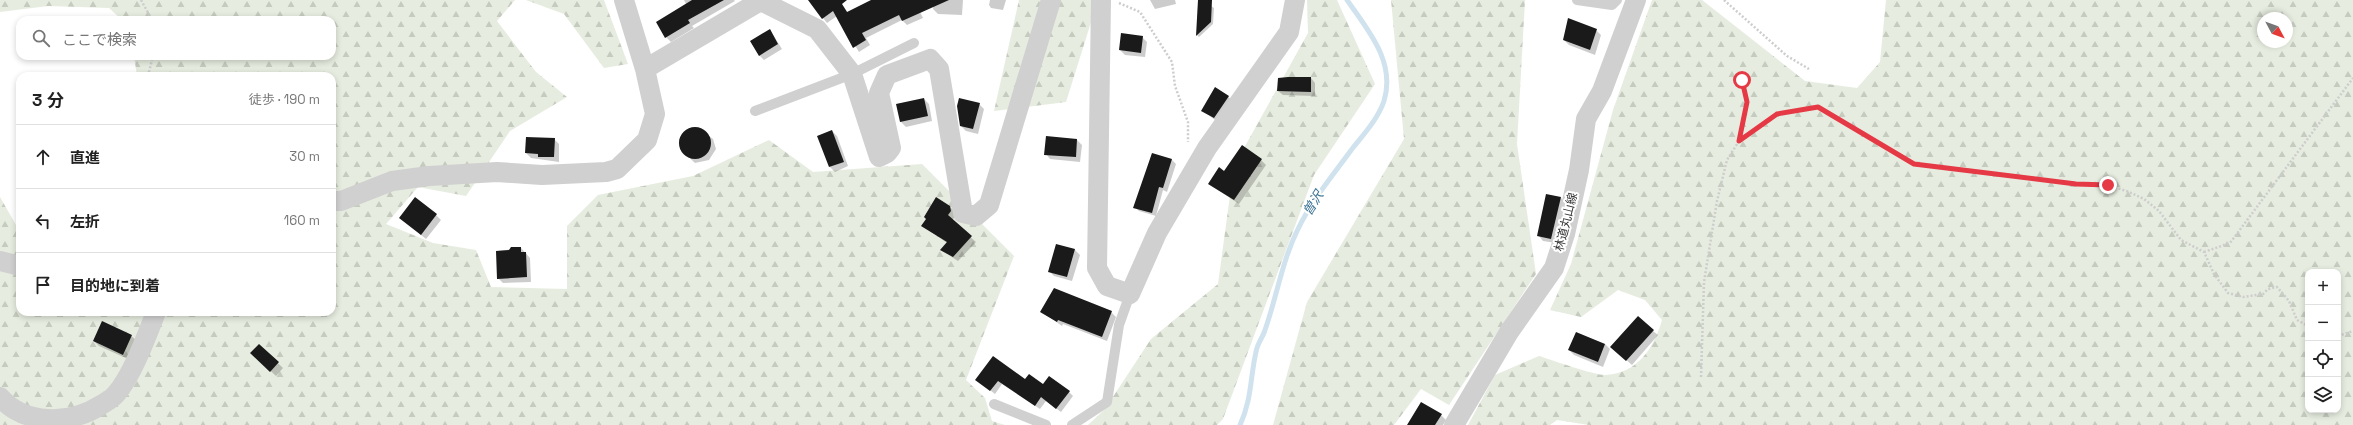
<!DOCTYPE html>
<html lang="ja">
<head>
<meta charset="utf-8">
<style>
  :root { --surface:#fff; --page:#f2f2f2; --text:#222; --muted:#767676; --line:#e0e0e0 }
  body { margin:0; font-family:"Space Grotesk","Noto Sans JP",sans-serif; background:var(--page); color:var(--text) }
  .controls { position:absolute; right:12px; bottom:12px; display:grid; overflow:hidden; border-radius:8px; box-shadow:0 2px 6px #0003 }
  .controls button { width:36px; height:36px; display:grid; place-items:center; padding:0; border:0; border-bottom:1px solid var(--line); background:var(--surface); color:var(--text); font:20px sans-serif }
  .compass { position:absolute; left:2257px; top:12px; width:36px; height:36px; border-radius:50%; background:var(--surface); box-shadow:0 2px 6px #0003; rotate:131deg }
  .stop { position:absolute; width:12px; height:12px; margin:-9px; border:3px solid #e63946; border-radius:50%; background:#fff }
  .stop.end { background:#e63946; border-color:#fff; box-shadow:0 1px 4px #0008 }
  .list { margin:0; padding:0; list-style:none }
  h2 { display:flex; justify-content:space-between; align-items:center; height:52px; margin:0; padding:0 16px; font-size:17px }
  h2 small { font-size:13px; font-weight:400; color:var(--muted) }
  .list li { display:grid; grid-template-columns:26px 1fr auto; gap:12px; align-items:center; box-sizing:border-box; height:64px; padding:0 16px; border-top:1px solid var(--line) }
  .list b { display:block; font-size:15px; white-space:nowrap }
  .list em { font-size:13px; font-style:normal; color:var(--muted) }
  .icon { flex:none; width:22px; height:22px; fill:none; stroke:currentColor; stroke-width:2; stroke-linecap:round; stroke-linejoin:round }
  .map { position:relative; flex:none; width:2353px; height:425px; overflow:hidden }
  .search { position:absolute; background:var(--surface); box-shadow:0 2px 6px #0003; left:16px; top:16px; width:320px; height:44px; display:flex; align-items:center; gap:10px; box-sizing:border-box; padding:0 14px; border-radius:12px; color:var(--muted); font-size:15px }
  .panel { position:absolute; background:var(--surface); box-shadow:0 2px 6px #0003; left:16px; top:72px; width:320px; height:244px; border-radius:12px }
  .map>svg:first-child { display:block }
  .forest { fill:url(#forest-firs); fill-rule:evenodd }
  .shadow { fill:#0003 }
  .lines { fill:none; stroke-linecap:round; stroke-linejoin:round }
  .stream { stroke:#cfe2ee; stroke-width:5 }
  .building { fill:#1a1a1a }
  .path { stroke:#cdcdcd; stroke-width:2.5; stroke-dasharray:2 2; stroke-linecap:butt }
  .service { stroke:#d0d0d0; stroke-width:10 }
  .minor { stroke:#d0d0d0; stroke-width:20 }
  .route { stroke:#e63946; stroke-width:5 }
  .labels { text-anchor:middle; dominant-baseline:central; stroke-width:4; stroke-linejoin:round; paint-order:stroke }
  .street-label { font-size:12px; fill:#333; stroke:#fff }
  .water-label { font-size:13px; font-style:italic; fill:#3f7597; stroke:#fff }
</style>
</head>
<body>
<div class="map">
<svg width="2353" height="425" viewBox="0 0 2353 425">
  <defs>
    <pattern id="forest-firs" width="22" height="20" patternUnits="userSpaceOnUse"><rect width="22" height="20" fill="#e6ecdf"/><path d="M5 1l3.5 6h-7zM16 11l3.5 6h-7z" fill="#c6cbc0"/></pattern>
  </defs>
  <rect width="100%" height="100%" fill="#fff"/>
  <path class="forest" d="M0,0H515L497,21L536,72L567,97L510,131L466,196L418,187L386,224L433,243L476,250L491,287L567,289V226L598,195L693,176L769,140L813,172L922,164L1014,256L966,380L985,398L992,421L1005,425H0V197L20,232V312H332V76H137L134,56H332V20H122L109,8L48,6L0,12Z
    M526,0H604L628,64L604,68L564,14Z
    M1019,0H1098L1066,102L994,111Z
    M1307,0H1337L1375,84L1314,175L1223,419L1217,425H1088L1105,409L1151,339L1218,284L1234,166L1308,33Z
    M1391,0H1525L1517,144L1536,274L1449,405L1421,389L1394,425H1273L1307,302L1404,139Z
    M1652,0H1702L1805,81L1857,88L1880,62L1886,0H2353V425H1589L1557,420L1550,425H1468L1495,375L1539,356C1552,360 1596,376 1606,375C1638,373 1654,348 1662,320L1645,300L1618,290L1581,317L1550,310L1571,264L1613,110ZM2263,18H2287V42H2263ZM2308,272H2338V410H2308Z"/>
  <path class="shadow" d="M684,0H734L735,1L692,26L694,28L671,42L666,37L686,4Z
    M814,0H839L848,13L874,0H914L923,18L907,25L902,20L866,38L870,45L859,52L837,16L827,23L823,18Z
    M934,0H963L962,15L938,14L933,9Z
    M990,0H1006L1003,10L991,8L989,5Z
    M1150,0H1175L1176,4L1155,9Z
    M1198,6H1211L1214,8L1213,24L1199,37L1197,35Z
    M770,30L782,49L764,60L759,55Z
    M1596,30L1601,35L1595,55L1569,45L1564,40Z
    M1142,37L1147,42L1145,57L1125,55L1120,50Z
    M1311,78L1315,83V96L1283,95L1278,91L1279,79Z
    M1215,88L1234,101L1219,123L1202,110Z
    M924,99L929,104L932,121L906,127L901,122L897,104Z
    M979,104L984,109L978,134L966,131L961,126Z
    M699,128L713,139L716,149L709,160L695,163L680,149L679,139L687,130Z
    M832,131L837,136L848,166L835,172L830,167L818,137Z
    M1047,137L1077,140L1082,145L1080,162L1050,159L1046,154Z
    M554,139L559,144V162L531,158L526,153Z
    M1152,154L1172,160L1176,164L1167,192L1163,190L1156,216L1139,211L1135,207Z
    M1261,160L1266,165L1239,204L1209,184L1225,172Z
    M1547,195L1561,198L1566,203L1556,243L1543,241L1539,236Z
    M950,207L955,212V216L952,221L976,242L958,261L941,250L947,243L922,225Z
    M436,215L441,220L426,239L400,218Z
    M1057,245L1075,250L1080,255L1072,281L1054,276L1049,271Z
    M521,248L530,258L531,282L503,283L498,278L497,251Z
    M1042,312H1111L1116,317L1107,341L1063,324L1062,326Z
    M1653,331L1658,335L1632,365L1616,351Z
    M1576,333L1605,344L1610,349L1603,367L1574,355L1569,350Z
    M131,336L136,340L128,359L99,346L94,341Z
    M259,345L283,368L276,376L252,353Z
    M977,380L1025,381L1069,392L1073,396L1061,412L1046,401L1040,409L1002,384L995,394Z
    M1441,415L1446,420L1443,425H1412Z"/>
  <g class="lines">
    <path class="stream" d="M1240,425C1252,399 1250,378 1256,352C1257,344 1263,337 1265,330C1277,296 1282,261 1298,229C1312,200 1333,175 1352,149C1363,135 1378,119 1384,101C1396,62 1368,30 1347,0"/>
  </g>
  <path class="building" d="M692,0H724L688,20L690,23L665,38L656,22Z
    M808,0H847L842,4L847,12L871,0H949L902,21L899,15L862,33L866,40L853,48L833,11L822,19Z
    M1198,0H1212L1211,22L1196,36Z
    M1568,18L1597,29L1590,50L1563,40Z
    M770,29L778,44L759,56L750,41Z
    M1121,33L1143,36L1141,53L1119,50Z
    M1288,77H1311V92L1277,91L1278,78Z
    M1215,87L1229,96L1214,118L1201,111Z
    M924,98L928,116L900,122L896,104Z
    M959,98L980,103L973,129L960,126L957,106Z
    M679 143a16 16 0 1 1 32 0a16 16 0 1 1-32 0Z
    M832,130L844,162L829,167L817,136Z
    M1046,136L1077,139L1076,157L1044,155Z
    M526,137L555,138L554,157H538V154L525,153Z
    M1242,145L1262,159L1234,200L1208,184L1219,167L1224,171Z
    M1152,153L1172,159L1163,188L1159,187L1152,213L1133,208Z
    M1546,194L1561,197L1551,239L1537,236Z
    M415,197L437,214L421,235L399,218Z
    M936,197L950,206L951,211L948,215L972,236L953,257L940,250L947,242L921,226L926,219L924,217Z
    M1056,244L1075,249L1067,277L1048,272Z
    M511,247H521V252H526L527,277L497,279L496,251L509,250Z
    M1054,288L1112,311L1102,337L1058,320L1057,322L1040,312Z
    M1638,316L1654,330L1626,361L1610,347Z
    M102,321L132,335L123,355L93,341Z
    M1576,332L1605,344L1598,362L1568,350Z
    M259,344L279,362L270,372L250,353Z
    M993,356L1025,379L1029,374L1043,384L1049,376L1070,391L1056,409L1041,397L1035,406L998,381L990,391L975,380Z
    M1421,402L1442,414L1435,425H1407Z"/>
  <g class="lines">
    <path class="path" d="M141,0L152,20
      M1724,0L1787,56L1809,69
      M1119,3L1140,12L1172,62L1175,86L1188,122V142
      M148,76L153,56
      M1739,141L1747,102L1742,79
      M2204,252L2230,243L2353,78
      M2338,336L2353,331
      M1701,377L1704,282L1717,201L1727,160L1739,141L1777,114L1818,107L1914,164L2076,184L2108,185L2129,192L2144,199L2159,211L2181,240L2204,252L2214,274L2228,293L2243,297L2263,294L2268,289L2277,287L2289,301L2297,320L2308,326"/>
    <path class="service" d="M1577,0L1612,5L1617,0
      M755,111L852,74L914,43
      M994,404L1046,425
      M1072,425L1107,402L1119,325L1130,294"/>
    <path class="minor" d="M1101,0L1097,268L1107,286L1130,294L1157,233L1207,148L1289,32L1295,0
      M761,1L817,29L852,74L879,157L887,153L891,148L879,93L887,75L930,59L939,69L963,213L976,216L989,205L1051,0
      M645,69L762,0
      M332,201H341L392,181L429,176L497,172L542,175L606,172L617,169L647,140L655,114L645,69L624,0
      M0,261L20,266
      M0,397C24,425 70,425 101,405C106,402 112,399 116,394C132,376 147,335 156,312
      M1454,425L1509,332L1554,268L1565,234L1579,170L1586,119L1602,91L1636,0"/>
  </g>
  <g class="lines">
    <path class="route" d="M1742,80L1747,102L1739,141L1777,114L1818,107L1914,164L2076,184L2108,185"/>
  </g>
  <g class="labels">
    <g class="street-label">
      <text transform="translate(1566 222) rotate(-76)">林道丸山線</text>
    </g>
    <g class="water-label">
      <text transform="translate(1313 203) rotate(-58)">曽沢</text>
    </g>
  </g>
</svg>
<div class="controls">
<button>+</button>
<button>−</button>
<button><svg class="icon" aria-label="locate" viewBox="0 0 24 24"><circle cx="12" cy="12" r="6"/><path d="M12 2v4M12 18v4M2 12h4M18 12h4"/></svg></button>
<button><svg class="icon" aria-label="layers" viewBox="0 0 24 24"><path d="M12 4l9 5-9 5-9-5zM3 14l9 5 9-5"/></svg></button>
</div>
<svg class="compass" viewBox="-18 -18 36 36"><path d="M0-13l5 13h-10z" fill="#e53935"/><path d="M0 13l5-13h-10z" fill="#767676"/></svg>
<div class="stop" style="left:1742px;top:80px"></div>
<div class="stop end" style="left:2108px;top:185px"></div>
<div class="search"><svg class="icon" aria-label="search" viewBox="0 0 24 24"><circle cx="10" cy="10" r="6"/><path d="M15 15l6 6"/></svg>ここで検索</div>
<section class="panel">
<h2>3 分<small>徒歩 · 190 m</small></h2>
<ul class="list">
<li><svg class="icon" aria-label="ahead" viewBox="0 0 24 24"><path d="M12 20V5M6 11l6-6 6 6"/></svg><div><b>直進</b></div><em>30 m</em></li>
<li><svg class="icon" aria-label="left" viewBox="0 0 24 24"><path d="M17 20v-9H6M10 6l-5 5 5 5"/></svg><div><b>左折</b></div><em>160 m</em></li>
<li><svg class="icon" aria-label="arrive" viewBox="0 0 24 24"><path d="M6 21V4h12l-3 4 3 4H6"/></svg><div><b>目的地に到着</b></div></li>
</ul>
</section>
</div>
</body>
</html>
